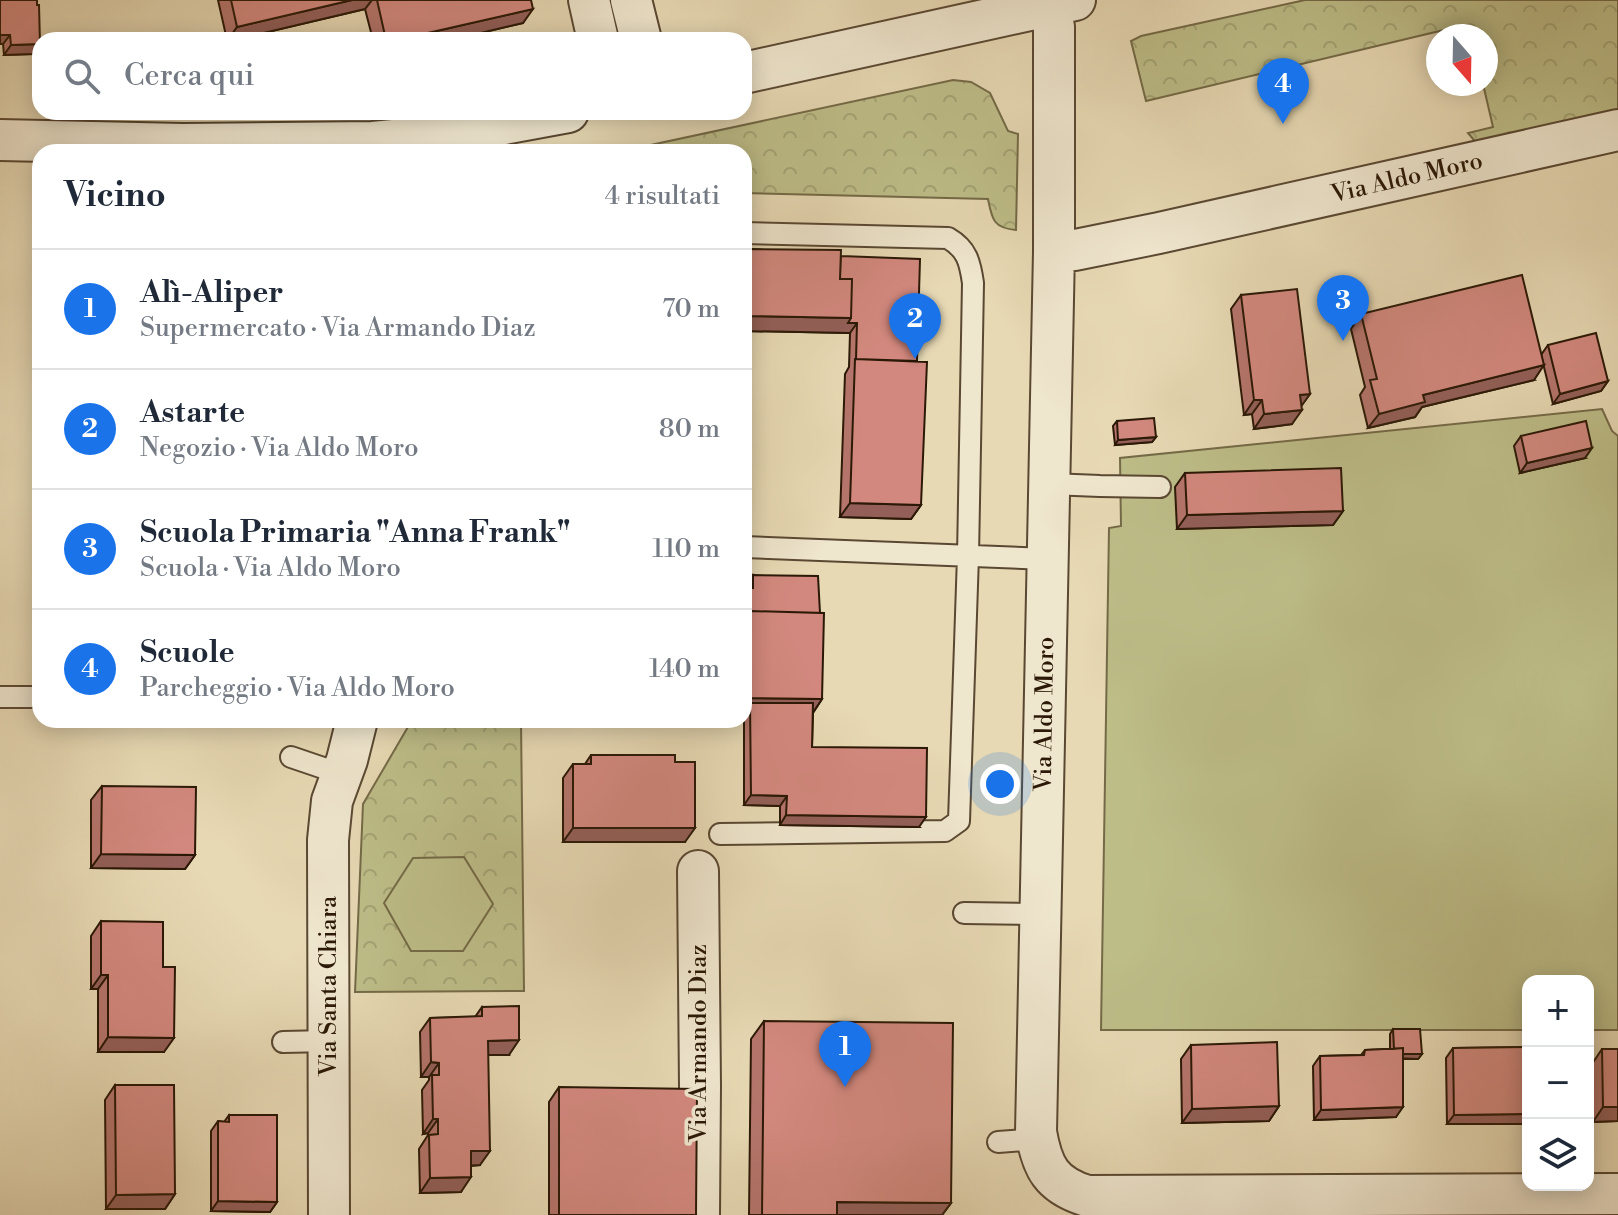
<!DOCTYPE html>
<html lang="it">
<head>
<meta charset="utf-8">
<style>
  :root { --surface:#fff; --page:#f6f6f7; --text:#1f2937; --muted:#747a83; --line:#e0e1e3; --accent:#1a73e8 }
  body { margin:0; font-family:"Libre Bodoni",serif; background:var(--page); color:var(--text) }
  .controls { position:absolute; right:24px; bottom:24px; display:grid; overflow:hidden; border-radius:16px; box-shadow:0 4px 20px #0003 }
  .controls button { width:72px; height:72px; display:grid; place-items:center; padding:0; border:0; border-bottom:2px solid var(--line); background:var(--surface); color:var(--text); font:40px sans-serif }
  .compass { position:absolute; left:1426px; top:24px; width:72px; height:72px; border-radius:50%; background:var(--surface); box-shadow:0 4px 20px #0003; rotate:160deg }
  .you { position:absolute; left:1000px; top:784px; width:28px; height:28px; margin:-20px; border:6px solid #fff; border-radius:50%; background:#1a73e8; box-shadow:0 0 0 12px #1a73e833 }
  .badge { display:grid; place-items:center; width:52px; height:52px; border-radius:50%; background:var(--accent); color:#fff; font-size:26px; font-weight:700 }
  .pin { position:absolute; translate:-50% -66px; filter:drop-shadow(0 2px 4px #0008) }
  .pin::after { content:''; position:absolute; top:42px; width:28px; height:24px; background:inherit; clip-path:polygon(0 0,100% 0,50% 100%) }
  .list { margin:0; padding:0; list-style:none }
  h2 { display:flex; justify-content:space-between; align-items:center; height:104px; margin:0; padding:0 32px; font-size:34px }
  h2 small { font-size:26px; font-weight:400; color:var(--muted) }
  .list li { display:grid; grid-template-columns:52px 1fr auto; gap:24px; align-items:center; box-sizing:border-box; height:120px; padding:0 32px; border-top:2px solid var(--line) }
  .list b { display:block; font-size:30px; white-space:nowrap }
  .list p { margin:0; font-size:26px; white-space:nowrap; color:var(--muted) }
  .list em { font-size:26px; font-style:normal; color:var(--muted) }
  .icon { flex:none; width:44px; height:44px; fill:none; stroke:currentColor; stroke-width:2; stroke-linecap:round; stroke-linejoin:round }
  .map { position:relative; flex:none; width:1618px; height:1215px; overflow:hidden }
  .search { position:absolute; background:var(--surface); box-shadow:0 4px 20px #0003; left:32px; top:32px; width:720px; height:88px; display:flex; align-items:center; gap:20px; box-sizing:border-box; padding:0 28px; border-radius:24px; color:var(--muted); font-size:30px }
  .panel { position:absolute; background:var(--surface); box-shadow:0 4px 20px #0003; left:32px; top:144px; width:720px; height:584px; border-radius:24px }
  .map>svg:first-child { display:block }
  .park { fill:url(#park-crowns); stroke:#746a47; stroke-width:2 }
  .garden { fill:#bdbd88; stroke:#746a47; stroke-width:2 }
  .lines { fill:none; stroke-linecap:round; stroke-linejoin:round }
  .lane-casing { stroke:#5a4832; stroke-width:24 }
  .street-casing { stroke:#5a4832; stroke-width:44 }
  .lane { stroke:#efe6ce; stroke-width:20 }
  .street { stroke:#efe6ce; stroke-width:40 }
  .wall { fill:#b5756c; stroke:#2b1806; stroke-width:2 }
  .shaded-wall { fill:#935f58; stroke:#2b1806; stroke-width:2 }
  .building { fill:#d2887e; stroke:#2b1806; stroke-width:2 }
  .labels { text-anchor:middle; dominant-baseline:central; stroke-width:7; stroke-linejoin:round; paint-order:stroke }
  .street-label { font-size:24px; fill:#2b1806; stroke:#efe6ce }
</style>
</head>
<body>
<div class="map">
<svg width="1618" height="1215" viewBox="0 0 1618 1215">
  <defs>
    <pattern id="park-crowns" width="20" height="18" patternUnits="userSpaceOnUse" patternTransform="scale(2)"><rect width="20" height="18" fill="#bdbd88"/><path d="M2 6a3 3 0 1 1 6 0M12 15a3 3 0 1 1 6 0" fill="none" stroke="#a3a274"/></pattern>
  </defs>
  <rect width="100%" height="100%" fill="#e7d9b4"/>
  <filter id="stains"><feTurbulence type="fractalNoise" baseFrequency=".0025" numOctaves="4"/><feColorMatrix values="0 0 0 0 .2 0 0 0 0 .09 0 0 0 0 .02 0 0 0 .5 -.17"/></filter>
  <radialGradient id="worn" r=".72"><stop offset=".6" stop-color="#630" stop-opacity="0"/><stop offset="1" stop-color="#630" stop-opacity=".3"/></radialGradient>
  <path class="park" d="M1305,0H1618V114L1478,145L1468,133L1493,127L1483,84H1486V36H1446L1444,30L1146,101L1131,41L1141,36Z
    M953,80L971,82L990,93L1008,131L1018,134L1016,230C993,228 992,219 988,199L744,193V152H618Z
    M412,720H521L524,991L355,992L363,804Z"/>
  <path class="garden" d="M1602,409L1612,431L1618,436V1030H1588V981H1528V1030H1101L1109,528L1121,526L1120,458Z
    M464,857L493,904L463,951H411L384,903L413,858Z"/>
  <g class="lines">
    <g class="lane-casing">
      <path id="lane" d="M1050,484L1100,486L1160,487
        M744,547L1048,559
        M0,697H40
        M291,757L341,774
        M720,834L945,831L959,821L968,556L973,283C970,262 967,249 948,238L744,233
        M964,913L1040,914
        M283,1042L329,1041
        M998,1142L1037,1139"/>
    </g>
    <g class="street-casing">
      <path id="street" d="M589,0L598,40
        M631,0L641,40
        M1049,6L1054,27V251L1036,1132C1042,1167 1051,1185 1087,1196L1618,1194
        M744,73L1075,0
        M0,140L183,144L373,142L415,138L477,129L568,112
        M1054,251L1075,250L1159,233L1618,130
        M698,871L700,1087L699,1215
        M329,1215L328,840L332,801L347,760L357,720"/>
    </g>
    <use href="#lane" class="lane"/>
    <use href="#street" class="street"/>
  </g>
  <path class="wall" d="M0,0L33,54L4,55L3,44H0Z
    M218,0H531L523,23L451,40H373L365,9L234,40H227Z
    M750,249L841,256L917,361L921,505L911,519L840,517L845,374L849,367L850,333L744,331V253H746Z
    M1241,295L1310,394L1301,406L1292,424L1254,429L1252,414L1244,415L1231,309Z
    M1361,314L1534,380L1422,407L1415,417L1368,428L1360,395L1365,387L1351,329Z
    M1548,345L1608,381L1601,391L1553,404L1541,355Z
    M1117,421L1156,437L1152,442L1115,445L1113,426Z
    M1521,436L1585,458L1520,473L1514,446Z
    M1185,473L1343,511L1333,525L1177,529L1175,487Z
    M753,575L822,699L813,713L812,747L919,827L780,825V806L744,805V594L746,591V585Z
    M591,755L675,762L685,842H563V778L573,764H585Z
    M102,786L195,855L185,869L91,868V800Z
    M101,921L163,967L164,1052H98V989H91V936Z
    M482,1007L509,1055H488L480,1165L471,1166L461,1192L420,1193L419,1149L428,1135V1133L423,1134L422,1090L429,1080V1077H421L420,1032L430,1018L475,1017Z
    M764,1021L951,1203L942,1215H749L751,1039Z
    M1393,1029L1422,1054L1418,1059H1403L1396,1117L1314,1120L1313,1066L1320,1056L1361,1055L1365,1050L1390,1049V1034Z
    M1191,1045L1279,1106L1269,1121L1182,1123L1181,1059Z
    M1528,1047V1116L1523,1124H1447L1446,1058L1453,1048Z
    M1602,1049H1618V1121L1593,1122L1592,1064Z
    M115,1085L175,1194L165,1209H106L105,1100Z
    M559,1087L696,1215H549V1102Z
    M229,1115L277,1202L270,1212L211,1211V1131L218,1121L224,1122Z"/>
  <path class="shaded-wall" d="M352,0H372L365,9L234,40H228L237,27Z
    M533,9L523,23L451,40H397Z
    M0,35H10L3,44H0Z
    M40,44L33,54L4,55L11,45Z
    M748,316L851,318L857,323L850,333L744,331V321Z
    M1544,365L1534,380L1422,407L1415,417L1368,428L1379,414L1423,395Z
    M1608,381L1601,391L1553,404L1560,394Z
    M1310,394L1300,408V395Z
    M1254,400H1262L1252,414L1244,415Z
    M1302,410L1292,424L1254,429L1264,414Z
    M1156,437L1152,442L1115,445L1118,440Z
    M1592,448L1585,458L1520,473L1527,463Z
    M850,503L921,505L911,519L840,517Z
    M1343,511L1333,525L1177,529L1187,515Z
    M749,698L822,699L812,714L750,703L744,711V706Z
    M751,795L787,796L780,806L744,805Z
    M786,815L926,817L919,827L780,825Z
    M573,828H695L685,842H563Z
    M101,854L195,855L185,869L91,868Z
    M101,975H108L98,989H91Z
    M108,1037L174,1038L164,1052H98Z
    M519,1040L509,1055H478L488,1041Z
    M1394,1053L1422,1054L1418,1059L1391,1058Z
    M431,1062L439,1063L429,1077H421Z
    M1279,1106L1269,1121L1182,1123L1192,1109Z
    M1403,1107L1396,1117L1314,1120L1321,1110Z
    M1603,1107H1618V1121L1593,1122Z
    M1528,1114V1116L1523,1124H1447L1454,1115Z
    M433,1119H438L428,1133L423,1134Z
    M471,1151H490L480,1165L461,1166Z
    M471,1177L461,1192L420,1193L430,1178Z
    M175,1194L165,1209H106L116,1195Z
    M218,1201L277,1202L270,1212L211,1211Z
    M837,1202L951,1203L942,1215H828Z"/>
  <path class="building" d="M0,0H37V5H39L40,44L11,45L10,35H0Z
    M231,0H352L237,27Z
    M377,0H531L533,9L397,40H386Z
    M750,249L841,250L840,279H852L851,318L748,316Z
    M744,253H746L745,321H744Z
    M841,256L920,259L917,361L856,359L857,323H848L851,318L852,279H840Z
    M1522,275L1544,365L1423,395L1425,402L1379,414L1370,380L1377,379L1361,314Z
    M1297,289L1310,394L1300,395L1302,410L1264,414L1262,400H1254L1241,295Z
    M1596,333L1608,381L1560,394L1548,345Z
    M855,359L927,362L921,505L850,503Z
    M1154,418L1156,437L1118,440L1117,421Z
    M1586,421L1592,448L1527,463L1521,436Z
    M1341,468L1343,511L1187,515L1185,473Z
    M753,575L818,576L820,613L750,611L747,616L748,588H753Z
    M750,611L824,613L822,699L749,698Z
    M750,703H813L812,747L927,748L926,817L786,815L787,796L751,795Z
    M591,755H675V762H695V828H573V764H591Z
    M102,786L196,787L195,855L101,854Z
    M101,921L163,922V967H175L174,1038L108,1037V975H101Z
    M519,1006V1040L488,1041L490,1151H471V1177L430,1178L429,1135L438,1134V1119H433L432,1075H439V1063L431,1062L430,1018L482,1016V1007Z
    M764,1021L953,1023L951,1203L837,1202V1215H762Z
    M1393,1029H1420L1422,1054H1403V1048L1394,1049Z
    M1277,1042L1279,1106L1192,1109L1191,1045Z
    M1528,1047V1114L1454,1115L1453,1048Z
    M1403,1048V1107L1321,1110L1320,1056L1364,1055L1365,1050Z
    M1602,1049H1618V1107H1603Z
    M115,1085H174L175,1194L116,1195Z
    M559,1087L697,1089L696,1215H559Z
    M229,1115H277V1202L218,1201V1121L229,1122Z"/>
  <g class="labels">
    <g class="street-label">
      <text transform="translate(1407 178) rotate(-13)">Via Aldo Moro</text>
      <text transform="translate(1045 714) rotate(-89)">Via Aldo Moro</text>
      <text transform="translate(329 986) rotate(-90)">Via Santa Chiara</text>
      <text transform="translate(699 1043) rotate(-90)">Via Armando Diaz</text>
    </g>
  </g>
  <rect width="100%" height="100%" filter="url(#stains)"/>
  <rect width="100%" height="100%" fill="url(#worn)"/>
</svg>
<div class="controls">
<button>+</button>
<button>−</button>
<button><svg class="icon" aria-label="layers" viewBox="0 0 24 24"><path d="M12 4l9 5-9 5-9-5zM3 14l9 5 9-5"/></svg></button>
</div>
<svg class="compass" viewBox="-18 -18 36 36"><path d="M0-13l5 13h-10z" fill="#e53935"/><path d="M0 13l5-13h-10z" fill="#747a83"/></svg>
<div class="you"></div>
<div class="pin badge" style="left:845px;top:1087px">1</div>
<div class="pin badge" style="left:915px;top:359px">2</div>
<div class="pin badge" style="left:1343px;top:341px">3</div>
<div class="pin badge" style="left:1283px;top:124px">4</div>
<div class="search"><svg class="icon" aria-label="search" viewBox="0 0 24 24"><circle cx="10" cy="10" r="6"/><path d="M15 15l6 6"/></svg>Cerca qui</div>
<section class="panel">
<h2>Vicino<small>4 risultati</small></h2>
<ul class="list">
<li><span class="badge">1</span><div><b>Alì-Aliper</b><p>Supermercato · Via Armando Diaz</p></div><em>70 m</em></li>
<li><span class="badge">2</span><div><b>Astarte</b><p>Negozio · Via Aldo Moro</p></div><em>80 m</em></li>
<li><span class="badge">3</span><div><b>Scuola Primaria &quot;Anna Frank&quot;</b><p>Scuola · Via Aldo Moro</p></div><em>110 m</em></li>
<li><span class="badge">4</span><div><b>Scuole</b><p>Parcheggio · Via Aldo Moro</p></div><em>140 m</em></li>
</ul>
</section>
</div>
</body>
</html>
